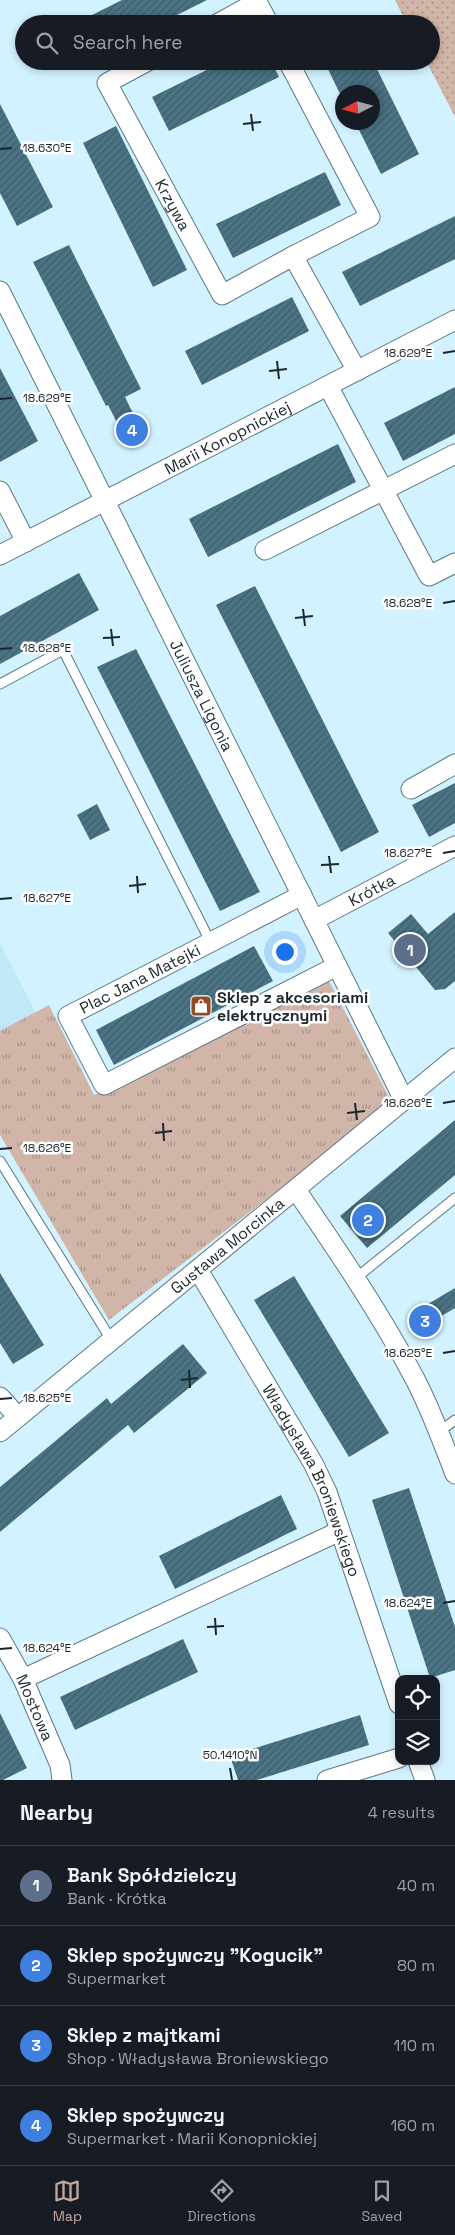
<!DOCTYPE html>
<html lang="en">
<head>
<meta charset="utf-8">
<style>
  :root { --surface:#171b24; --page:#20242c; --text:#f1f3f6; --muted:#9ea1a6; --line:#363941; --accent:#c6a799 }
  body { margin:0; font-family:"Space Grotesk",sans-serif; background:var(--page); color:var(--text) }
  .controls { position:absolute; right:15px; bottom:15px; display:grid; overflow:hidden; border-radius:10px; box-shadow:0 2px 8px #0003 }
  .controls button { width:45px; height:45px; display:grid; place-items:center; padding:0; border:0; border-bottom:1px solid var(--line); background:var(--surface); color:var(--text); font:25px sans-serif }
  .compass { position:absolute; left:335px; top:85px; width:45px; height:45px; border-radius:50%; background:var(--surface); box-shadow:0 2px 8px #0003; rotate:264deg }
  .you { position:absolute; left:284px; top:951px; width:18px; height:18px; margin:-12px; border:4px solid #fff; border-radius:50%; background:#1a73e8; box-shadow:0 0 0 8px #1a73e833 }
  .badge { display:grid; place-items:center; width:32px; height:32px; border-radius:50%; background:var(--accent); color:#fff; font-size:16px; font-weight:700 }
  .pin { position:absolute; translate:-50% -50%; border:2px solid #fff; box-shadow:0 1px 5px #0006 }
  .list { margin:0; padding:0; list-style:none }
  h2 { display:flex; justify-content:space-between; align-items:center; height:65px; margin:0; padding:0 20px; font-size:21px }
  h2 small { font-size:16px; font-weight:400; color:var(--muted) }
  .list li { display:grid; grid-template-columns:32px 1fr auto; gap:15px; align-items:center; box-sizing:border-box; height:80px; padding:0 20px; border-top:1px solid var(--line) }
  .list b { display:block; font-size:19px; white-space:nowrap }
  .list p { margin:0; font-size:16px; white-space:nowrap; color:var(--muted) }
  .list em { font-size:16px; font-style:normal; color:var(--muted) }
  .icon { flex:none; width:28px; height:28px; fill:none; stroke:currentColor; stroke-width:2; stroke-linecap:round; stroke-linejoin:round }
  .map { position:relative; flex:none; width:455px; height:1780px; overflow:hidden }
  .search { position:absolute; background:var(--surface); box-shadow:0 2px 8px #0003; left:15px; right:15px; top:15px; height:55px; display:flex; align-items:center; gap:12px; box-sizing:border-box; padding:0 18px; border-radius:28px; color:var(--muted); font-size:19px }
  .sheet { height:385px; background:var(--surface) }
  nav { display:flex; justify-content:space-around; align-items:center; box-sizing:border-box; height:70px; border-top:1px solid var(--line); background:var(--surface); font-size:14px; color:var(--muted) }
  nav a { display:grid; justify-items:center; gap:2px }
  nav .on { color:var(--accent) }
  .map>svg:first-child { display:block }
  .built { fill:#c0e8f9 }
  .park { fill:url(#park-tufts) }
  .garden { fill:url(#garden-dots) }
  .building { fill:url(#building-hatch) }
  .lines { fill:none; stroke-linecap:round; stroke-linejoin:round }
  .service-casing { stroke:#5b7783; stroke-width:11 }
  .minor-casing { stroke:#5b7783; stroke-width:21 }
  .service { stroke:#fff; stroke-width:9 }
  .minor { stroke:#fff; stroke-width:19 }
  .ticks { fill:none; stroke:#1b272c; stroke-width:2 }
  .labels { text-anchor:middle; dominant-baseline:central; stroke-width:5; stroke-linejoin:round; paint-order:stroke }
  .street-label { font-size:16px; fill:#1b272c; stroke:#fff }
  .poi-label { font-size:16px; font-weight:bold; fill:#1b272c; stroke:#fff; text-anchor:start }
  .ticks-label { font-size:12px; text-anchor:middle; fill:#1b272c; stroke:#fff; stroke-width:5; stroke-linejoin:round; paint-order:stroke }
</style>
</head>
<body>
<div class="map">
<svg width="455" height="1780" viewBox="0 0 455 1780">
  <defs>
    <pattern id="park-tufts" width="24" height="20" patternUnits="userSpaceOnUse" patternTransform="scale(1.25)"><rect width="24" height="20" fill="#d1b5a8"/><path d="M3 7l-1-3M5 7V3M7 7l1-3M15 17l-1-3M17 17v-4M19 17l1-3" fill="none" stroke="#a99389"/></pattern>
    <pattern id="garden-dots" width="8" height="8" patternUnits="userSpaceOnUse" patternTransform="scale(1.25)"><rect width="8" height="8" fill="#d1b5a8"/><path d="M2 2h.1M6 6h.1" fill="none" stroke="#a99389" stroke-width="1.8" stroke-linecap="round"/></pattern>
    <pattern id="building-hatch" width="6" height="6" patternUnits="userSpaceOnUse" patternTransform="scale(1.25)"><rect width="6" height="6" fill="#4a7384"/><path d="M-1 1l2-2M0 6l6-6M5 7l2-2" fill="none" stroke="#3d5e6c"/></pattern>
  </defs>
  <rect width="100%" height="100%" fill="#d2f2ff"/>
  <path class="built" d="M0,943L36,1013L0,1031Z"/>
  <path class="park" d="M328,979L392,1103L109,1320L0,1135V1031L49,1005L94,1095Z"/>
  <path class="garden" d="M395,0H455V117L426,61H431V24H407Z"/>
  <path class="building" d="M122,0H207L159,24H74Z
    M225,61H271L279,77L169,131L152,97Z
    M324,61H373L419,154L381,174L355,122H372V92H342V98Z
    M0,104L53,207L17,226L0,193Z
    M116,126L187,270L153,287L83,143Z
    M325,172L341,205L233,258L216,224Z
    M455,216V259L360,306L342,272Z
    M69,245L141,389L125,397L146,440L130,448L108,405L106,406L33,262Z
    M292,297L309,331L202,385L185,351Z
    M0,368L38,441L0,462Z
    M455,387V434L403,461L384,423Z
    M338,444L356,482L208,557L189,519Z
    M79,573L99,610L0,664V616Z
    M255,586L379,832L341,852L216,605Z
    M136,649L260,892L220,911L97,667Z
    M455,783V823L429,837L412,805Z
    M97,804L110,830L90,840L77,815Z
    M455,912V981L445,989L435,990L388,933L411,914L428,934Z
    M254,946L273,981L114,1065L96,1030Z
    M455,1120V1175L367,1248L340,1216Z
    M0,1273L44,1345L13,1364L0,1343Z
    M294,1276L389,1433L349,1457L254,1300Z
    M455,1288V1308L420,1329L411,1314Z
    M183,1344L207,1373L134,1433L128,1425L0,1532V1487L107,1398L111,1404Z
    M409,1488L455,1627V1670L430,1678L372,1500Z
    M281,1495L297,1529L175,1589L159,1556Z
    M183,1639L198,1672L75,1730L60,1697Z
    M0,1713L27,1768L3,1780H0Z
    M360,1715L369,1745L257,1780H238L230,1756Z"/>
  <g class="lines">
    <g class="service-casing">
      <path id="service" d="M0,684L63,650L211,943
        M0,1161L112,1341
        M356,1278L455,1198
        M439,1432L455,1420"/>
    </g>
    <g class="minor-casing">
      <g id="minor">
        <path d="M256,0L269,24"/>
        <path d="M217,24L257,2"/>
        <path id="s1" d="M148,61L107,83L222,295L293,256"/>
        <path d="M288,61L370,217L293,256L357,371"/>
        <path id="s2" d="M0,291L404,1100"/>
        <path d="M328,386L429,576L455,563"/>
        <path d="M0,491L26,542"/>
        <path d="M265,550L455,454"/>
        <path id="s3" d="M0,555L455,320"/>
        <path d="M411,789L455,764"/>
        <path d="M302,895L68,1016L104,1085L337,966"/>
        <path id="s4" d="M314,920L455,846"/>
        <path d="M296,1190C338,1251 380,1313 415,1379C431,1410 443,1442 455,1474"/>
        <path id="s5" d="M198,1270L313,1463L327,1492L399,1704"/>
        <path d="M0,1397L18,1417"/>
        <path id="s6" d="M0,1432L455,1058"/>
        <path id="s7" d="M0,1638L23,1679L60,1765L62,1780"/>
        <path d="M23,1679L340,1531"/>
        <path d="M418,1761L425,1780"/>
        <path d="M327,1780L399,1758"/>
      </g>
    </g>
    <use href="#service" class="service"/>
    <use href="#minor" class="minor"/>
  </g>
  <path class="ticks" d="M251,114L253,131M243,124L261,122M0,149L12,148M443,353L455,351M277,361L279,379M269,371L287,369M0,399L12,398M443,603L455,601M303,609L305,626M295,618L313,616M111,629L113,646M103,638L120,637M0,649L12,648M443,853L455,851M329,856L331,873M321,865L339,864M137,876L138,893M129,886L146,884M0,899L12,898M355,1103L357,1120M443,1103L455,1101M347,1113L365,1111M163,1123L164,1141M155,1133L172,1131M0,1149L12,1148M443,1353L455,1351M189,1370L190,1388M181,1380L198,1378M0,1399L12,1398M443,1603L455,1601M215,1618L216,1635M207,1627L224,1626M0,1649L12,1648M230,1768L232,1780"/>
  <defs>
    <g id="shop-square" transform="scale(1.125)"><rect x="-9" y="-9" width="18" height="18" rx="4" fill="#924b27" stroke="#fff"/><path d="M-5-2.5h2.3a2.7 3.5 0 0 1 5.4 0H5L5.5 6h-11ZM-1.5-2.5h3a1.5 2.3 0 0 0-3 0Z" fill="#fff"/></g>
  </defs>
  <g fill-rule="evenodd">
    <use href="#shop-square" x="201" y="1006"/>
  </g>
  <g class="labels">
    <g class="street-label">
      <text stroke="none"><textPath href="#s1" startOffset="185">Krzywa</textPath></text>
      <text stroke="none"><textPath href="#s3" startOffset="256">Marii Konopnickiej</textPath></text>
      <text stroke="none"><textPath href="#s2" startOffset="452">Juliusza Ligonia</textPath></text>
      <text stroke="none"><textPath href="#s4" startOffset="65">Krótka</textPath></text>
      <text transform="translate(140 979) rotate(-27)">Plac Jana Matejki</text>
      <text stroke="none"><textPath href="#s6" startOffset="294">Gustawa Morcinka</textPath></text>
      <text stroke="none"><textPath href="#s5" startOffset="240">Władysława Broniewskiego</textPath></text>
      <text stroke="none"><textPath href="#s7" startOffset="78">Mostowa</textPath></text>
    </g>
    <g class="poi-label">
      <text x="217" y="997">Sklep z akcesoriami<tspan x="217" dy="18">elektrycznymi</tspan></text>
    </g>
  </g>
  <g class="ticks-label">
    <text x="47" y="152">18.630°E</text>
    <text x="408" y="357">18.629°E</text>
    <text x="47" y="402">18.629°E</text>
    <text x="408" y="607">18.628°E</text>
    <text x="47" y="652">18.628°E</text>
    <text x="408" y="857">18.627°E</text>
    <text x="47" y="902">18.627°E</text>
    <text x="408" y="1107">18.626°E</text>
    <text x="47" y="1152">18.626°E</text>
    <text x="408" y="1357">18.625°E</text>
    <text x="47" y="1402">18.625°E</text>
    <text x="408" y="1607">18.624°E</text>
    <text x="47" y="1652">18.624°E</text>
    <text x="230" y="1759">50.1410°N</text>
  </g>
</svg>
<div class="controls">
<button><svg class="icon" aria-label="locate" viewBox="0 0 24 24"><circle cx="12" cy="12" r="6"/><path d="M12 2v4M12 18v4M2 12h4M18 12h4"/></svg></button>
<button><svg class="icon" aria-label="layers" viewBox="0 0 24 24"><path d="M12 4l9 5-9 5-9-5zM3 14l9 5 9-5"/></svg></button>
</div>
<svg class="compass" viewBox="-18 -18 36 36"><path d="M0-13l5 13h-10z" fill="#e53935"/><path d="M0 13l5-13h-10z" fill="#9ea1a6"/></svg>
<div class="you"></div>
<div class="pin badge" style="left:410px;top:950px;background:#5c6f8a">1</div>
<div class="pin badge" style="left:368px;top:1220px;background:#3f7fe0">2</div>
<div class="pin badge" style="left:425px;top:1321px;background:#3f7fe0">3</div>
<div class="pin badge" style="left:132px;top:430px;background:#3f7fe0">4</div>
<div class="search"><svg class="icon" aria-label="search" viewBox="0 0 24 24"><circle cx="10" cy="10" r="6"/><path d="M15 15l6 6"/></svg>Search here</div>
</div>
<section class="sheet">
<h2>Nearby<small>4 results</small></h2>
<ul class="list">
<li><span class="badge" style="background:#5c6f8a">1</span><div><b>Bank Spółdzielczy</b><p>Bank · Krótka</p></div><em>40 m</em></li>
<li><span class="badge" style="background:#3f7fe0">2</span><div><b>Sklep spożywczy &quot;Kogucik&quot;</b><p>Supermarket</p></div><em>80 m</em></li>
<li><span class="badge" style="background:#3f7fe0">3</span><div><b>Sklep z majtkami</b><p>Shop · Władysława Broniewskiego</p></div><em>110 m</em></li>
<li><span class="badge" style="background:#3f7fe0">4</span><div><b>Sklep spożywczy</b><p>Supermarket · Marii Konopnickiej</p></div><em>160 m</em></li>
</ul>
</section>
<nav>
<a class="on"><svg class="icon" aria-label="map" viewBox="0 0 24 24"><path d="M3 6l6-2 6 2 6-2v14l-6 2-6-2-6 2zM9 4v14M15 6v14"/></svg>Map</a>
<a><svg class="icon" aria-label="directions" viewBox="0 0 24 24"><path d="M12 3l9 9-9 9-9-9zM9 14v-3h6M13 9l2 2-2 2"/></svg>Directions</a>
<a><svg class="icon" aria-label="saved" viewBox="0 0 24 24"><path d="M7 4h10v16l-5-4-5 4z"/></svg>Saved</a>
</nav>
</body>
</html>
